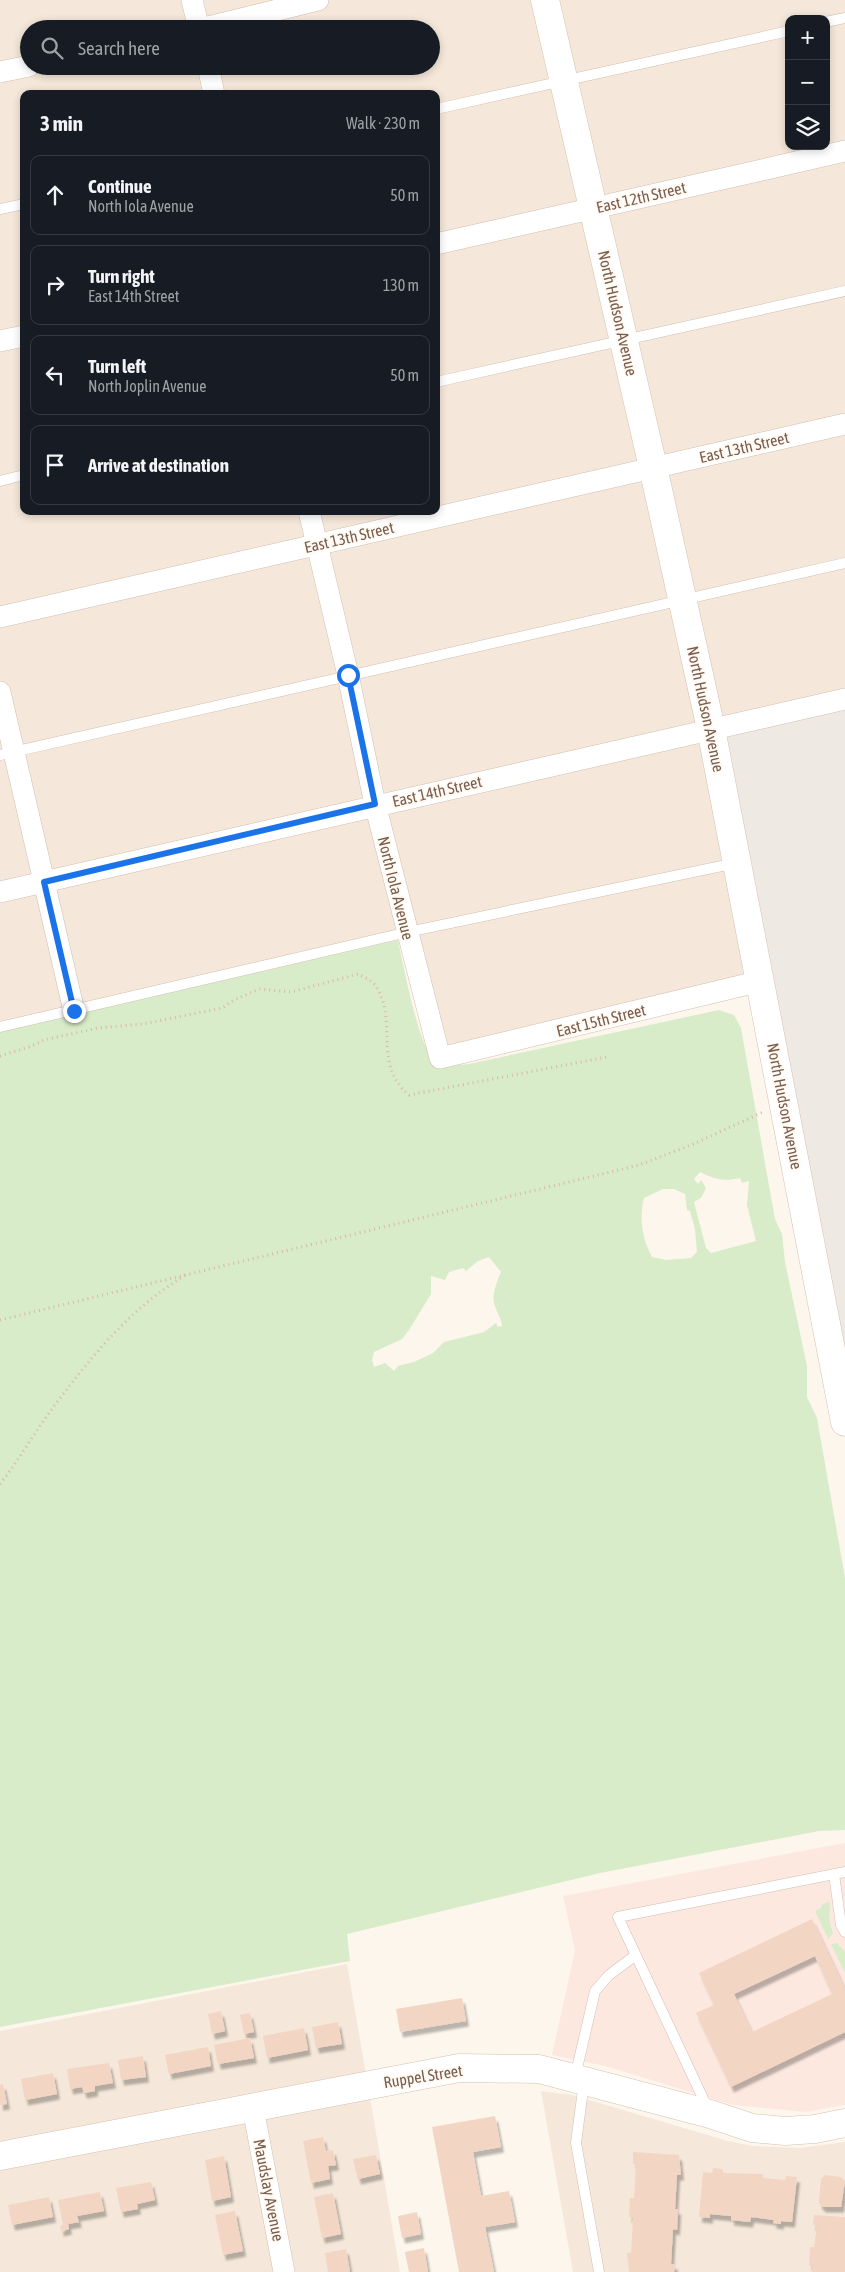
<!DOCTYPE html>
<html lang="en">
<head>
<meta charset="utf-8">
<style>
  :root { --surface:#171b24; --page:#20242c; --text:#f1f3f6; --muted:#9ea1a6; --line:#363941 }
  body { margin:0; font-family:"Asap Condensed",sans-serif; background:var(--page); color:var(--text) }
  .controls { position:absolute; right:15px; top:15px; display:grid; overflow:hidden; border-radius:10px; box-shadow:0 2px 8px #0003 }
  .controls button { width:45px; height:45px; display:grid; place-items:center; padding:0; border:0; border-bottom:1px solid var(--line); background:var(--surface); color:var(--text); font:25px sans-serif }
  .stop { position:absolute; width:15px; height:15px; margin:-11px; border:4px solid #1a73e8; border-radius:50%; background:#fff }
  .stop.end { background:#1a73e8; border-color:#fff; box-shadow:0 1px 5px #0008 }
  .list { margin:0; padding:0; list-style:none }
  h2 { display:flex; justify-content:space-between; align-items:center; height:65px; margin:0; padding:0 20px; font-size:21px }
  h2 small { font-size:16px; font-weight:400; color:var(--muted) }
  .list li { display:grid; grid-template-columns:32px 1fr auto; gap:15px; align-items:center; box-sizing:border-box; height:80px; margin:0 10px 10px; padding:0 10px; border:1px solid var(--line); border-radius:10px }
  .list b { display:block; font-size:19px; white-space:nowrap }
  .list p { margin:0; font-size:16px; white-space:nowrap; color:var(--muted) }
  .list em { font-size:16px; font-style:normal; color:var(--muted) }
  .icon { flex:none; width:28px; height:28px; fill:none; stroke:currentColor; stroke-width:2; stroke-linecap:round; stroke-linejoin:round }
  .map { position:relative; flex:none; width:845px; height:2272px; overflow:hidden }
  .search { position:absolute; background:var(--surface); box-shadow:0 2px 8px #0003; left:20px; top:20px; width:420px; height:55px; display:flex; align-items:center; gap:12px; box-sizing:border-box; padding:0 18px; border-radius:28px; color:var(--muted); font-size:19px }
  .panel { position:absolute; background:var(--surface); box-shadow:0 2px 8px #0003; left:20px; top:90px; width:420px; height:425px; border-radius:10px }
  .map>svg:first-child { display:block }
  .residential { fill:#f5e8da; fill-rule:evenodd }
  .commercial { fill:#fde8e0 }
  .industrial { fill:#efe9e4 }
  .green { fill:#d8ecc9; fill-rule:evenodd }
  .building { fill:#f3d5c3; fill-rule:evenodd; filter:url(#shadow) }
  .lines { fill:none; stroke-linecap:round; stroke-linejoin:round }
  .lane-casing { stroke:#d1beb0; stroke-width:11 }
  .street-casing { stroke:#d1beb0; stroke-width:22 }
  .secondary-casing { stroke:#d6c0b0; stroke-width:29 }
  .path { stroke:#d9b8a5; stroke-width:3; stroke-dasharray:1 4; stroke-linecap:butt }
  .lane { stroke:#fff; stroke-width:10 }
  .street { stroke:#fff; stroke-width:21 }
  .secondary { stroke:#fff; stroke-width:28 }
  .route { stroke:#1a73e8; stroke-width:6 }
  .labels { text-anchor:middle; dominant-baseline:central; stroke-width:4; stroke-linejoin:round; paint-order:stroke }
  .street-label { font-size:16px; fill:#7a5c4d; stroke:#fffaf3 }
</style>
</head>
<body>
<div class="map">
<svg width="845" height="2272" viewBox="0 0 845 2272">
  <defs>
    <filter id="shadow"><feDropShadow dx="3" dy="5.5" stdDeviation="1" flood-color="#0004"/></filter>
  </defs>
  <rect width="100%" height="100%" fill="#fdf6ec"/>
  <path class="residential" d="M0,0H845V699L761,981L440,1058L408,932L0,1027ZM789,19H826V146H789ZM29,29H431V66H29ZM24,94H436V511H24Z
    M347,1964L400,2272H0V2031Z
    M541,2091L572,2095L728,2141L753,2146L800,2148L845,2142V2272H573Z"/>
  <path class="commercial" d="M845,1843V2105L805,2112L733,2105L605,2066L552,2055L575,1950L563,1896Z"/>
  <path class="industrial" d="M845,699V1422L711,729Z"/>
  <path class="green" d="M398,940C403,963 418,1043 432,1057C442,1066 457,1066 469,1064L719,1010L734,1015L741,1028L775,1219L782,1234L785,1262L807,1366V1397L817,1418L845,1578V1830L819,1831L600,1873L347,1934L350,1961L0,2027V1032ZM700,1172C714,1179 724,1182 740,1178L742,1183L749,1181L747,1205L756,1241L711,1253L706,1248L694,1202L701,1198L706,1188L701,1180L698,1184L694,1179ZM663,1189H674L685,1194L687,1210L690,1211L695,1229L697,1252L691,1258L666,1260L652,1257C642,1239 639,1218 644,1198ZM489,1257L501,1272C497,1281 492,1294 494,1303C496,1311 501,1317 502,1326L498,1327L496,1323L484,1332L444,1342L433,1353L414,1362L398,1366L394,1371L385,1363L374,1367L372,1360L374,1352L402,1339L409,1330L431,1294V1276L445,1280L449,1272L463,1268L466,1271L478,1261Z
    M830,1902L829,1919L833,1934L828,1939L815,1911L821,1908L822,1904Z
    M837,1943L845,1952V1973L831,1944Z"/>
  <path class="building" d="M812,1919L845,1989V2032L731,2087L696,2013L714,2005L699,1973ZM815,1956L832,1994L752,2032L734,1994Z
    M462,1998L466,2021L400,2032L396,2009Z
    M221,2011L225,2031L212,2034L208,2014Z
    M250,2013L254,2032L244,2034L240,2015Z
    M338,2022L342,2044L316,2048L312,2027Z
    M304,2028L308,2050L267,2058L263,2036Z
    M250,2038L254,2058L218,2064L214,2045Z
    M208,2047L211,2066L169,2074L165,2055Z
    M143,2056L146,2077L121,2080L118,2060Z
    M109,2063L113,2083L95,2086V2091L84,2093L82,2087L70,2089L67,2069Z
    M53,2073L57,2094L25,2100L21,2079Z
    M3,2084L7,2104L0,2105V2085Z
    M495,2116L501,2147L473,2152L481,2196L509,2191L515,2222L485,2227L494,2272H459L432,2127Z
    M323,2137L326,2151L333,2150L336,2165L328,2166L330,2179L311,2183L303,2141Z
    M633,2152L679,2155L681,2175H677L675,2209H678L677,2230L673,2229L671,2264H675L674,2272H629L627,2253H631L633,2218L629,2217L630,2198H634L636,2164H633Z
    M376,2155L380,2174L358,2179L353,2159Z
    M224,2156L231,2197L212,2201L205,2160Z
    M713,2168L723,2169V2173L763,2174V2178L785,2180L786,2176L797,2177L792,2222L781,2221V2224L773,2223L774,2220L751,2217L750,2222L731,2220V2216L710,2214V2218L699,2217L703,2172L712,2173Z
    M825,2175L841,2177L845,2181L841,2207H823L819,2203L821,2179Z
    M151,2182L155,2200L137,2204L138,2209L121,2212L116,2188Z
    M100,2192L104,2211L77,2216L79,2222L68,2224L69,2229L61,2231L60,2226L63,2225L58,2200Z
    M333,2193L341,2234L322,2238L314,2197Z
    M49,2197L53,2217L12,2225L8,2205Z
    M235,2211L243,2251L223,2255L215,2215Z
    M417,2212L421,2234L402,2238L398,2216Z
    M814,2215L845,2217V2272H812L813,2266L809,2265L810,2247H814L817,2225H813Z
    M424,2248L428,2272H409L405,2252Z
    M346,2249L350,2272H328L325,2253Z"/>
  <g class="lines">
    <g class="lane-casing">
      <path id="lane" d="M826,22L845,18
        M436,109L789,31
        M0,209L24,204
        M436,382L845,291
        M0,481L24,475
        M0,755L845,563
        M0,1027L408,932L736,863
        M834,1874L841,1925L845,1932
        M575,2077L595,1991L609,1975L636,1955
        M584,2082L576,2143L599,2272
        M708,2109L618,1917L845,1872"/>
    </g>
    <g class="street-casing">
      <path id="street" d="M192,0L199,29
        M200,29L318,0
        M208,66L214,94
        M0,72L29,66
        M436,244L845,151
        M0,341L24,336
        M309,511L348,675L375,804L440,1058L761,981
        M0,617L845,424
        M0,692L74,1011
        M0,892L845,699
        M253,2108L284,2272"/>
    </g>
    <g class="secondary-casing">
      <path id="secondary" d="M545,0L653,467L711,729L845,1422
        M0,2156L459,2068L539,2069L710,2114L752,2128L785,2131L815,2129L845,2123"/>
    </g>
    <path class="path" d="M0,1056L29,1047L44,1040L98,1028L143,1024L222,1008L234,1000L259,989L291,992L358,974C363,977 370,979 374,984C400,1016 371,1064 409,1095L607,1057
      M0,1320L639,1165L691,1145L763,1112
      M0,1484C19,1460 34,1433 52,1409C90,1358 131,1307 186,1275"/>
    <use href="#lane" class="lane"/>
    <use href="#street" class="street"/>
    <use href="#secondary" class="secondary"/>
  </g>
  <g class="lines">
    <path class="route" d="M74,1011L44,882L375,804L348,675"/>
  </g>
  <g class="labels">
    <g class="street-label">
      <text transform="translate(641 197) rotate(-13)">East 12th Street</text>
      <text transform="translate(618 313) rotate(77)">North Hudson Avenue</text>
      <text transform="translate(744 447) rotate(-13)">East 13th Street</text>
      <text transform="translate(349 537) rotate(-13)">East 13th Street</text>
      <text transform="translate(706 709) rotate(78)">North Hudson Avenue</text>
      <text transform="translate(437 791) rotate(-13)">East 14th Street</text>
      <text transform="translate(396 888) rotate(76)">North Iola Avenue</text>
      <text transform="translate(601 1020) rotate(-14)">East 15th Street</text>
      <text transform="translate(785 1106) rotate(79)">North Hudson Avenue</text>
      <text transform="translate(423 2076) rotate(-9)">Ruppel Street</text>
      <text transform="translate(269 2190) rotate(79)">Maudslay Avenue</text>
    </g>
  </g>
</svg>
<div class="controls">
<button>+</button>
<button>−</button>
<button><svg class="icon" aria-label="layers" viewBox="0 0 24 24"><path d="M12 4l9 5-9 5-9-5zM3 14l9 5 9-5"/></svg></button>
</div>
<div class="stop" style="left:348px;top:675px"></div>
<div class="stop end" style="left:74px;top:1011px"></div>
<div class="search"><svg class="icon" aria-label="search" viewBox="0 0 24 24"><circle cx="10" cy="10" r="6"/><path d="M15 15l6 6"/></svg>Search here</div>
<section class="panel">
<h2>3 min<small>Walk · 230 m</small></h2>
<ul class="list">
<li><svg class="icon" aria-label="ahead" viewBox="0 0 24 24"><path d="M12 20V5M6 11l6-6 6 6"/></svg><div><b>Continue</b><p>North Iola Avenue</p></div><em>50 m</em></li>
<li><svg class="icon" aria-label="right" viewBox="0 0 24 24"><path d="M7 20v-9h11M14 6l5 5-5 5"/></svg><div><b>Turn right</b><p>East 14th Street</p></div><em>130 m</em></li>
<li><svg class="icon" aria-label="left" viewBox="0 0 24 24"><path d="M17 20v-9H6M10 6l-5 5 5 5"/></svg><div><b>Turn left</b><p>North Joplin Avenue</p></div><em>50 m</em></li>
<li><svg class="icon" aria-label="arrive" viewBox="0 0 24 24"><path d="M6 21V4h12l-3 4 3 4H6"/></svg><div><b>Arrive at destination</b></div></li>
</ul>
</section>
</div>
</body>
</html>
